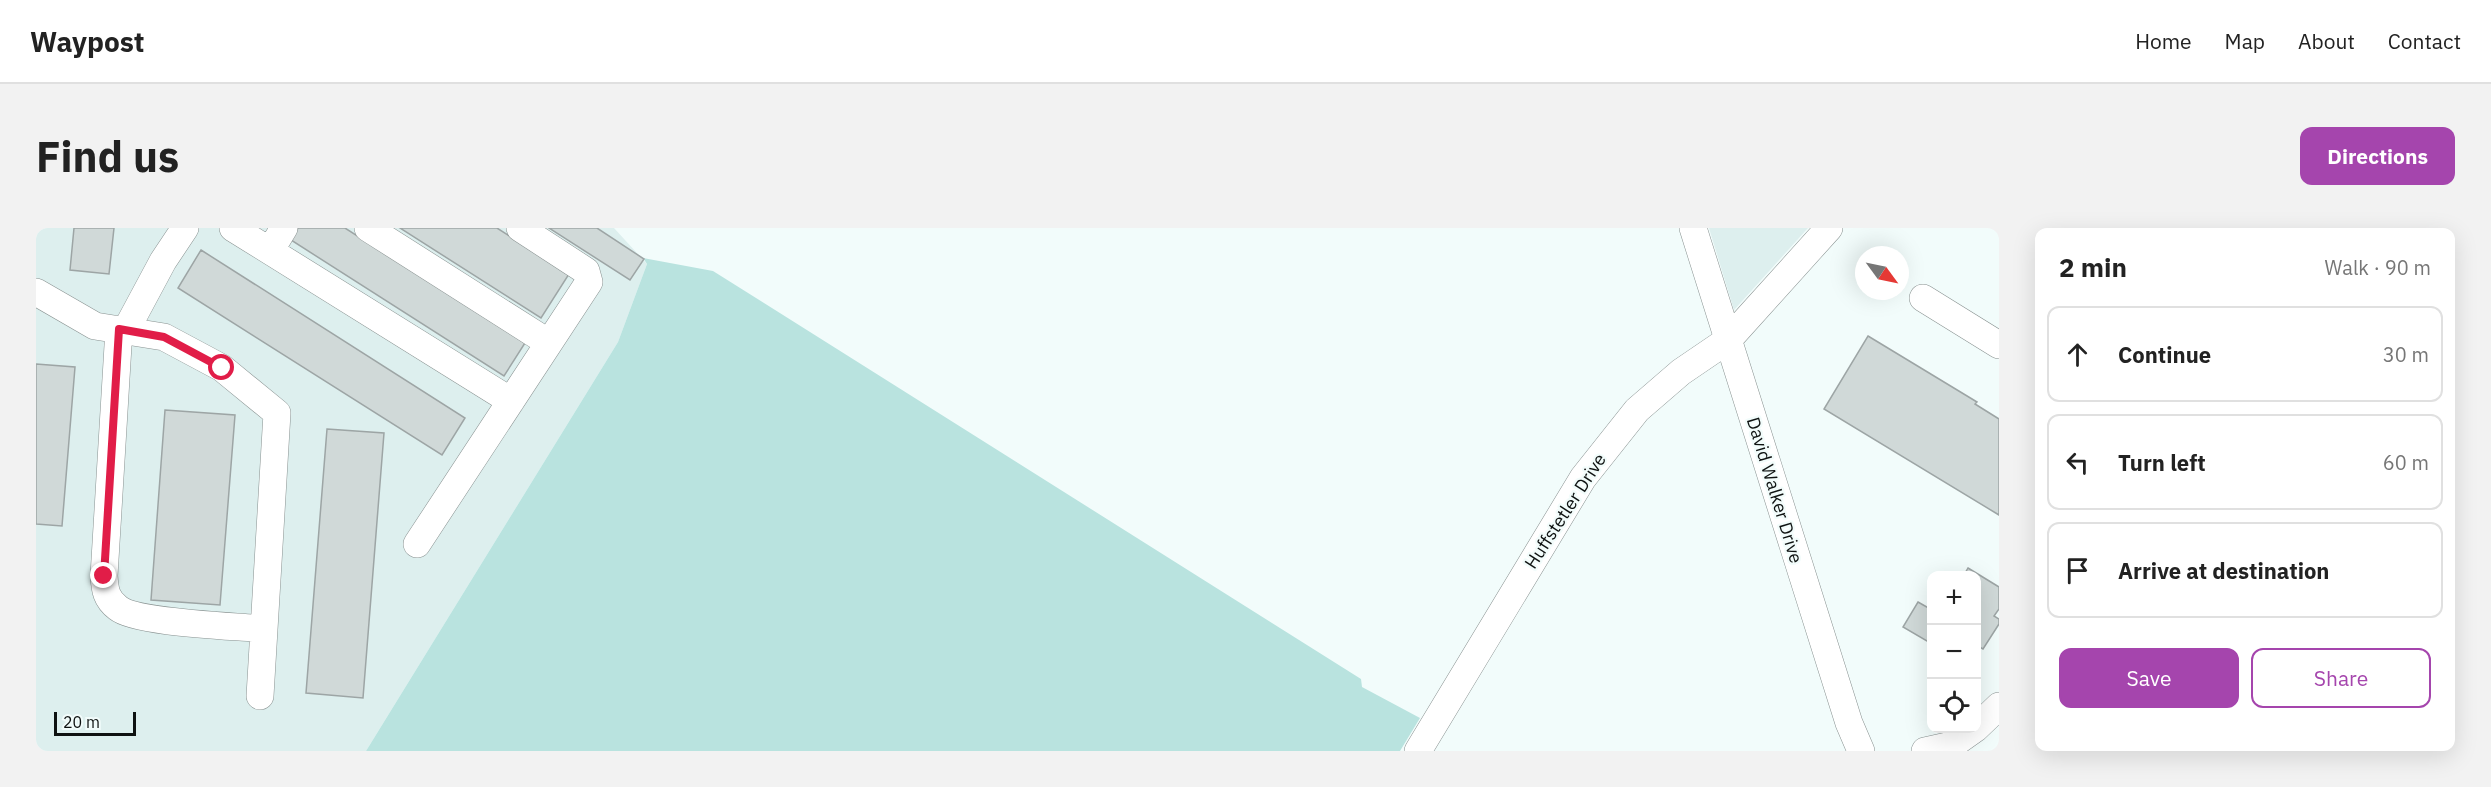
<!DOCTYPE html>
<html lang="en">
<head>
<meta charset="utf-8">
<style>
  :root { --surface:#fff; --page:#f2f2f2; --text:#222; --muted:#767676; --line:#e0e0e0; --accent:#a545ad }
  body { margin:0; font-family:"IBM Plex Sans",sans-serif; background:var(--page); color:var(--text) }
  .controls { position:absolute; right:18px; bottom:18px; display:grid; overflow:hidden; border-radius:12px; box-shadow:0 6px 24px #0002 }
  .controls button { width:54px; height:54px; display:grid; place-items:center; padding:0; border:0; border-bottom:2px solid var(--line); background:var(--surface); color:var(--text); font:30px sans-serif }
  .compass { position:absolute; left:1819px; top:18px; width:54px; height:54px; border-radius:50%; background:var(--surface); box-shadow:0 6px 24px #0002; rotate:123deg }
  .scale { position:absolute; left:18px; bottom:15px; width:82px; box-sizing:border-box; padding-left:6px; border:3px solid #0e1211; border-top:0; font-size:16px; line-height:21px; white-space:nowrap; color:#0e1211; -webkit-text-stroke:4px #f2fcfb; paint-order:stroke }
  .stop { position:absolute; width:18px; height:18px; margin:-14px; border:4px solid #e11d48; border-radius:50%; background:#fff }
  .stop.end { background:#e11d48; border-color:#fff; box-shadow:0 2px 6px #0008 }
  .list { margin:0; padding:0; list-style:none }
  h2 { display:flex; justify-content:space-between; align-items:center; height:78px; margin:0; padding:0 24px; font-size:26px }
  h2 small { font-size:20px; font-weight:400; color:var(--muted) }
  .list li { display:grid; grid-template-columns:39px 1fr auto; gap:18px; align-items:center; box-sizing:border-box; height:96px; margin:0 12px 12px; padding:0 12px; border:2px solid var(--line); border-radius:12px }
  .list b { display:block; font-size:22px; white-space:nowrap }
  .list em { font-size:20px; font-style:normal; color:var(--muted) }
  .actions { display:flex; gap:12px; padding:18px 24px }
  .actions a { flex:1; padding:14px 0; border:2px solid var(--accent); border-radius:12px; text-align:center; font-size:21px; color:var(--accent) }
  .actions .main { background:var(--accent); color:#fff }
  .icon { flex:none; width:33px; height:33px; fill:none; stroke:currentColor; stroke-width:2; stroke-linecap:round; stroke-linejoin:round }
  .map { position:relative; flex:none; width:1963px; height:523px; overflow:hidden; border-radius:12px }
  header { display:flex; align-items:center; gap:36px; box-sizing:border-box; height:84px; padding:0 30px; background:var(--surface); border-bottom:2px solid var(--line) }
  header strong { font-size:28px }
  nav { display:flex; gap:33px; margin-inline-start:auto; font-size:21px }
  .intro { display:flex; align-items:center; justify-content:space-between; box-sizing:border-box; height:144px; padding:0 36px }
  h1 { margin:0; font-size:42px }
  .button { padding:15px 27px; border-radius:12px; background:var(--accent); color:#fff; font-size:21px; font-weight:700 }
  main { display:flex; gap:36px; padding:0 36px }
  aside { flex:1; background:var(--surface); border-radius:12px; box-shadow:0 6px 24px #0002 }
  .map>svg:first-child { display:block }
  .built { fill:#ddefee }
  .green { fill:#b9e3df }
  .building { fill:#d0d9d8; stroke:#9da5a5; stroke-width:1.5 }
  .lines { fill:none; stroke-linecap:round; stroke-linejoin:round }
  .minor-casing { stroke:#899291; stroke-width:28 }
  .minor { stroke:#fff; stroke-width:27 }
  .route { stroke:#e11d48; stroke-width:8 }
  .labels { text-anchor:middle; dominant-baseline:central; stroke-width:4.5; stroke-linejoin:round; paint-order:stroke }
  .street-label { font-size:18px; fill:#0e1211; stroke:#f2fcfb }
</style>
</head>
<body>
<header>
<strong>Waypost</strong>
<nav><a>Home</a><a>Map</a><a>About</a><a>Contact</a></nav>
</header>
<div class="intro"><h1>Find us</h1><a class="button">Directions</a></div>
<main>
<div class="map">
<svg width="1963" height="523" viewBox="0 0 1963 523">
  <rect width="100%" height="100%" fill="#f2fcfb"/>
  <path class="built" d="M0,0H578L611,36L582,114L330,523H0Z
    M1673,0H1772L1698,82Z"/>
  <path class="green" d="M607,30L677,43L1325,451L1326,459L1384,490L1364,523H330L582,114L611,36Z"/>
  <path class="building" d="M38,0H78L73,46L34,42Z
    M262,0H309L489,115L468,148L255,12Z
    M364,0H461L533,46L505,90Z
    M513,0H561L608,31L594,52Z
    M165,22L429,190L406,227L142,60Z
    M1832,108L1941,174L1939,176L1963,191V287L1788,181Z
    M0,136L39,139L26,298L0,296Z
    M129,182L199,187L184,377L115,372Z
    M291,201L348,205L327,470L270,465Z
    M1932,340L1963,359V381L1958,388L1963,391V396L1947,421L1940,417V347H1928Z
    M1882,374L1896,382V416L1867,399Z"/>
  <g class="lines">
    <g class="minor-casing">
      <path id="minor" d="M197,0L475,173
        M332,0L513,115
        M1657,0L1813,495L1825,523
        M234,23L248,0
        M0,64L59,98L128,109L186,140L241,185L224,468
        M1887,70L1963,117
        M83,101L68,348C69,362 70,371 82,380C100,395 200,398 228,401
        M90,102L127,33L149,0
        M381,316L553,54L550,43L484,0
        M1940,500L1963,478
        M1382,523L1547,250L1601,182L1645,144L1692,112L1793,0
        M1889,523L1916,517L1940,500"/>
    </g>
    <use href="#minor" class="minor"/>
  </g>
  <g class="lines">
    <path class="route" d="M68,348L83,101L128,109L186,140"/>
  </g>
  <g class="labels">
    <g class="street-label">
      <text transform="translate(1739 262) rotate(73)">David Walker Drive</text>
      <text transform="translate(1529 283) rotate(-57)">Huffstetler Drive</text>
    </g>
  </g>
</svg>
<div class="controls">
<button>+</button>
<button>−</button>
<button><svg class="icon" aria-label="locate" viewBox="0 0 24 24"><circle cx="12" cy="12" r="6"/><path d="M12 2v4M12 18v4M2 12h4M18 12h4"/></svg></button>
</div>
<svg class="compass" viewBox="-18 -18 36 36"><path d="M0-13l5 13h-10z" fill="#e53935"/><path d="M0 13l5-13h-10z" fill="#767676"/></svg>
<div class="scale">20 m</div>
<div class="stop" style="left:186px;top:140px"></div>
<div class="stop end" style="left:68px;top:348px"></div>
</div>
<aside>
<h2>2 min<small>Walk · 90 m</small></h2>
<ul class="list">
<li><svg class="icon" aria-label="ahead" viewBox="0 0 24 24"><path d="M12 20V5M6 11l6-6 6 6"/></svg><div><b>Continue</b></div><em>30 m</em></li>
<li><svg class="icon" aria-label="left" viewBox="0 0 24 24"><path d="M17 20v-9H6M10 6l-5 5 5 5"/></svg><div><b>Turn left</b></div><em>60 m</em></li>
<li><svg class="icon" aria-label="arrive" viewBox="0 0 24 24"><path d="M6 21V4h12l-3 4 3 4H6"/></svg><div><b>Arrive at destination</b></div></li>
</ul>
<div class="actions"><a class="main">Save</a><a>Share</a></div>
</aside>
</main>
</body>
</html>
